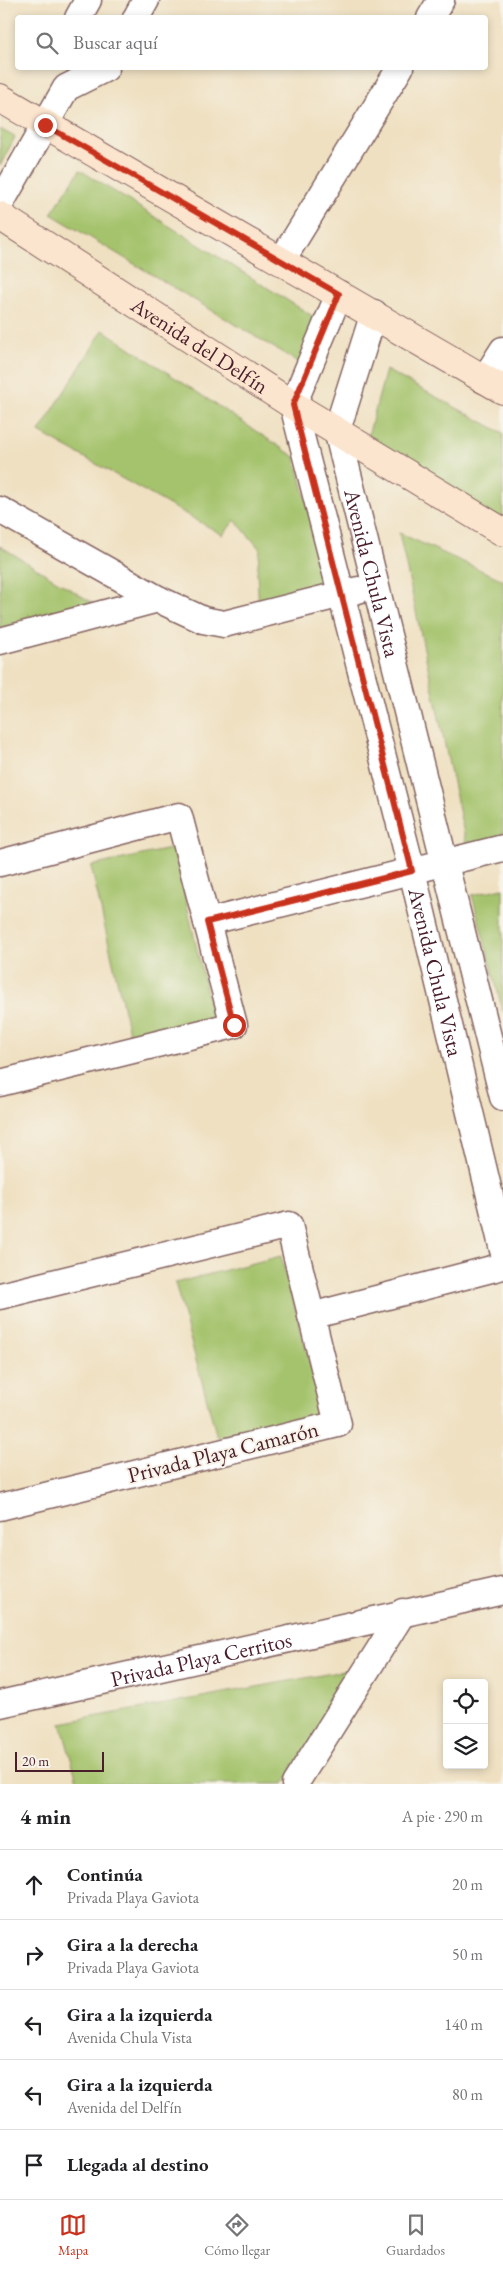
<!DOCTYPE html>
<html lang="es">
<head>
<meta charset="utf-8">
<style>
  :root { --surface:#fff; --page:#f6f6f6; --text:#202124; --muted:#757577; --line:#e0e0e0; --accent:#c8321e }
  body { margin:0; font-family:"EB Garamond",serif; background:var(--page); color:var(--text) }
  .controls { position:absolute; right:15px; bottom:15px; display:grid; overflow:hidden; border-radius:5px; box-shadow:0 2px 8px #0003 }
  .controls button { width:45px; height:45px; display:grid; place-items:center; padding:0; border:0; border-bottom:1px solid var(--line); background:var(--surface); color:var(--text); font:25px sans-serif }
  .scale { position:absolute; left:15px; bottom:12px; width:89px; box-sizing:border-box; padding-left:5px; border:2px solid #4a1f2b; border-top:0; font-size:14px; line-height:18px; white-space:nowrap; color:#4a1f2b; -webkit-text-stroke:4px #f7f3e8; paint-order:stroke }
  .stop { position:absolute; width:15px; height:15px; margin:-11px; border:4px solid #c8321e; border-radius:50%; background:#fff }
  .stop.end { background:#c8321e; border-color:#fff; box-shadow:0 1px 5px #0008 }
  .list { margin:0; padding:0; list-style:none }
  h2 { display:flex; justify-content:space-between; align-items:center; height:65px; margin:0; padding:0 20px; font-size:21px }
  h2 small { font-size:16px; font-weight:400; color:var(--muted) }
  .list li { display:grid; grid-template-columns:32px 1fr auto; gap:15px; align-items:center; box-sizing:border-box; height:70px; padding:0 20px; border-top:1px solid var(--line) }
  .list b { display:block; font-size:19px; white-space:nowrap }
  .list p { margin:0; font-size:16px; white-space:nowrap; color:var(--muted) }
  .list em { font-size:16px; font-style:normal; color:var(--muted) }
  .icon { flex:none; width:28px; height:28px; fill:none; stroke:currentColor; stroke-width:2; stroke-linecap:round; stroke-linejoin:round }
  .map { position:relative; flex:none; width:503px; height:1784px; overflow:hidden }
  .search { position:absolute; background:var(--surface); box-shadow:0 2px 8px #0003; left:15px; right:15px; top:15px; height:55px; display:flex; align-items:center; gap:12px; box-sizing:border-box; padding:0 18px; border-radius:5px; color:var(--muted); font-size:19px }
  .sheet { height:415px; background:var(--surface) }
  nav { display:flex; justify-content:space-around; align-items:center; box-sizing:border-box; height:70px; border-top:1px solid var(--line); background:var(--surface); font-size:14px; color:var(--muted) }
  nav a { display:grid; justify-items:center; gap:2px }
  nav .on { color:var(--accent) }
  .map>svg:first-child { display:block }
  .green { fill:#a4c36c; stroke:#77714c }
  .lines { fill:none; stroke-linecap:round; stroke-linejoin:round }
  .street-casing { stroke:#846360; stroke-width:29 }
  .secondary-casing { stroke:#846360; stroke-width:30 }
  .street { stroke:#fff; stroke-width:26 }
  .secondary { stroke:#fce5cf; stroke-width:28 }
  .route { stroke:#c8321e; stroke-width:6 }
  .labels { text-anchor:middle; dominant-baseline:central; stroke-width:4; stroke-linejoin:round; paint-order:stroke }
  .street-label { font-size:22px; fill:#4a1f2b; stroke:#f7f3e8 }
</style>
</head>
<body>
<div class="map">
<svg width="503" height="1784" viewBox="0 0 503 1784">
  <rect width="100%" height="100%" fill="#f7f3e8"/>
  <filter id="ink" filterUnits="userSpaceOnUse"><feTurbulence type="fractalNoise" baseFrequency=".02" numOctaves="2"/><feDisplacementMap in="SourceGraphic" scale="10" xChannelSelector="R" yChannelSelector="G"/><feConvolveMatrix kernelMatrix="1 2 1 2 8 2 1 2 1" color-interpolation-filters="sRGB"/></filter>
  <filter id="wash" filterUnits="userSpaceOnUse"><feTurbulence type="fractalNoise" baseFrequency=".0096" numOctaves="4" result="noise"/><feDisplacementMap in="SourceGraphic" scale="20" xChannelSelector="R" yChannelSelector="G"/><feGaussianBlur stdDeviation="1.12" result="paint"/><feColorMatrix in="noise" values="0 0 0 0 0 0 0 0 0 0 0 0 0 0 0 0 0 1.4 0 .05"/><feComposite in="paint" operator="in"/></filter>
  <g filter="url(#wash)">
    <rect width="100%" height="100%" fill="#efe0c1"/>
    <path class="green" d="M0,129L15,137L0,166Z
      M80,170L322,322L303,365L51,214Z
      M103,330L295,457L328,582L298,596L259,609L257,572L260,549L235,520L223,535L39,432Z
      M386,370L503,433V522L368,436Z
      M399,533L503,580V842L468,852Z
      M0,546L93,603L0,628Z
      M174,848L214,1024L131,1041L91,866Z
      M503,888V1012L472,895Z
      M281,1256L324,1415L217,1437L175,1283Z
      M354,1669L284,1784H78L61,1723Z"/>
  </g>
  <g filter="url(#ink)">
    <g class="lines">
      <g class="street-casing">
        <g id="street">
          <path d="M78,18L88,0"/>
          <path d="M136,18L146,0"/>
          <path d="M430,18L441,0"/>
          <path d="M0,204L66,88L106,68"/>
          <path d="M282,260L400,68"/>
          <path id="s1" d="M339,294L293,405L412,871L503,1250"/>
          <path id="s2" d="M374,313L337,430L503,1097"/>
          <path d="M484,380L503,350"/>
          <path d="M0,510L158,599L203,620L224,624L358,590"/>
          <path d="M0,641L158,599"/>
          <path d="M0,863L179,816L234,1025L0,1083"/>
          <path d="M207,922L503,848"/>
          <path d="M0,1296L289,1225L338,1424L0,1507"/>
          <path d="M311,1316L503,1266"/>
          <path id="s3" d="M0,1704L503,1591"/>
          <path d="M295,1784L403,1612"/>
        </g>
      </g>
      <g class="secondary-casing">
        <g id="secondary">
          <path d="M0,98L503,390"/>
          <path id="s4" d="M0,216L293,405L503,532"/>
        </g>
      </g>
      <use href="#street" class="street"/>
      <use href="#secondary" class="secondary"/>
    </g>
  </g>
  <g class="lines" filter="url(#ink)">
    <path class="route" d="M45,125L339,294L293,405L412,871L207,922L234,1025"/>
  </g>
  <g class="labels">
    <g class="street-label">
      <text stroke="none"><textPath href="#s4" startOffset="238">Avenida del Delfín</textPath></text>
      <text stroke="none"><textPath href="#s2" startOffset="270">Avenida Chula Vista</textPath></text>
      <text stroke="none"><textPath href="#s1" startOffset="705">Avenida Chula Vista</textPath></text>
      <text transform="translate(223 1452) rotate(-14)">Privada Playa Camarón</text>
      <text stroke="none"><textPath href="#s3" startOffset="206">Privada Playa Cerritos</textPath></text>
    </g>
  </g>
</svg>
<div class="controls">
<button><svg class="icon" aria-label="locate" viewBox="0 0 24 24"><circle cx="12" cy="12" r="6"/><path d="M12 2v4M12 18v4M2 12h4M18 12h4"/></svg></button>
<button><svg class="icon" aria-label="layers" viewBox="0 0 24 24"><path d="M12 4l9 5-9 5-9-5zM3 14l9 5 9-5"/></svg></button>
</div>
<div class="scale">20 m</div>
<div class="stop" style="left:234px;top:1025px"></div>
<div class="stop end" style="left:45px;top:125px"></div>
<div class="search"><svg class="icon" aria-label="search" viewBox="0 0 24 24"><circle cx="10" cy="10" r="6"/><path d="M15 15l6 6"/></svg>Buscar aquí</div>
</div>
<section class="sheet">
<h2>4 min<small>A pie · 290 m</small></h2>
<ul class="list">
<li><svg class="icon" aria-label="ahead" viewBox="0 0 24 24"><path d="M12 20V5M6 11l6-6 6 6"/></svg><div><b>Continúa</b><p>Privada Playa Gaviota</p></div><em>20 m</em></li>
<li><svg class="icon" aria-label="right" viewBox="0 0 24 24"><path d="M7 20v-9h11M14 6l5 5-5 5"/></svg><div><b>Gira a la derecha</b><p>Privada Playa Gaviota</p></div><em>50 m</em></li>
<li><svg class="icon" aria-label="left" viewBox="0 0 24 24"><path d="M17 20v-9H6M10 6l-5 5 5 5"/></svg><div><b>Gira a la izquierda</b><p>Avenida Chula Vista</p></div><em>140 m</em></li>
<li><svg class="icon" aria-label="left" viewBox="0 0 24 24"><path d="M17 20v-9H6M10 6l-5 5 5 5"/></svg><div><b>Gira a la izquierda</b><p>Avenida del Delfín</p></div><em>80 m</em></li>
<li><svg class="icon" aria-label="arrive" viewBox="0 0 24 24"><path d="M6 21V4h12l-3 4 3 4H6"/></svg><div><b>Llegada al destino</b></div></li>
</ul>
</section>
<nav>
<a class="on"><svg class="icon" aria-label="map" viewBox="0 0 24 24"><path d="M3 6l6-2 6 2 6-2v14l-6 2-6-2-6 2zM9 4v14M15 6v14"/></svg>Mapa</a>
<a><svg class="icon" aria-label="directions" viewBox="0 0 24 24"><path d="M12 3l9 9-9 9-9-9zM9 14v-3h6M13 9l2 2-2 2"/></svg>Cómo llegar</a>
<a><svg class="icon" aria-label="saved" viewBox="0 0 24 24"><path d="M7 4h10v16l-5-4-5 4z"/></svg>Guardados</a>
</nav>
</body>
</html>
